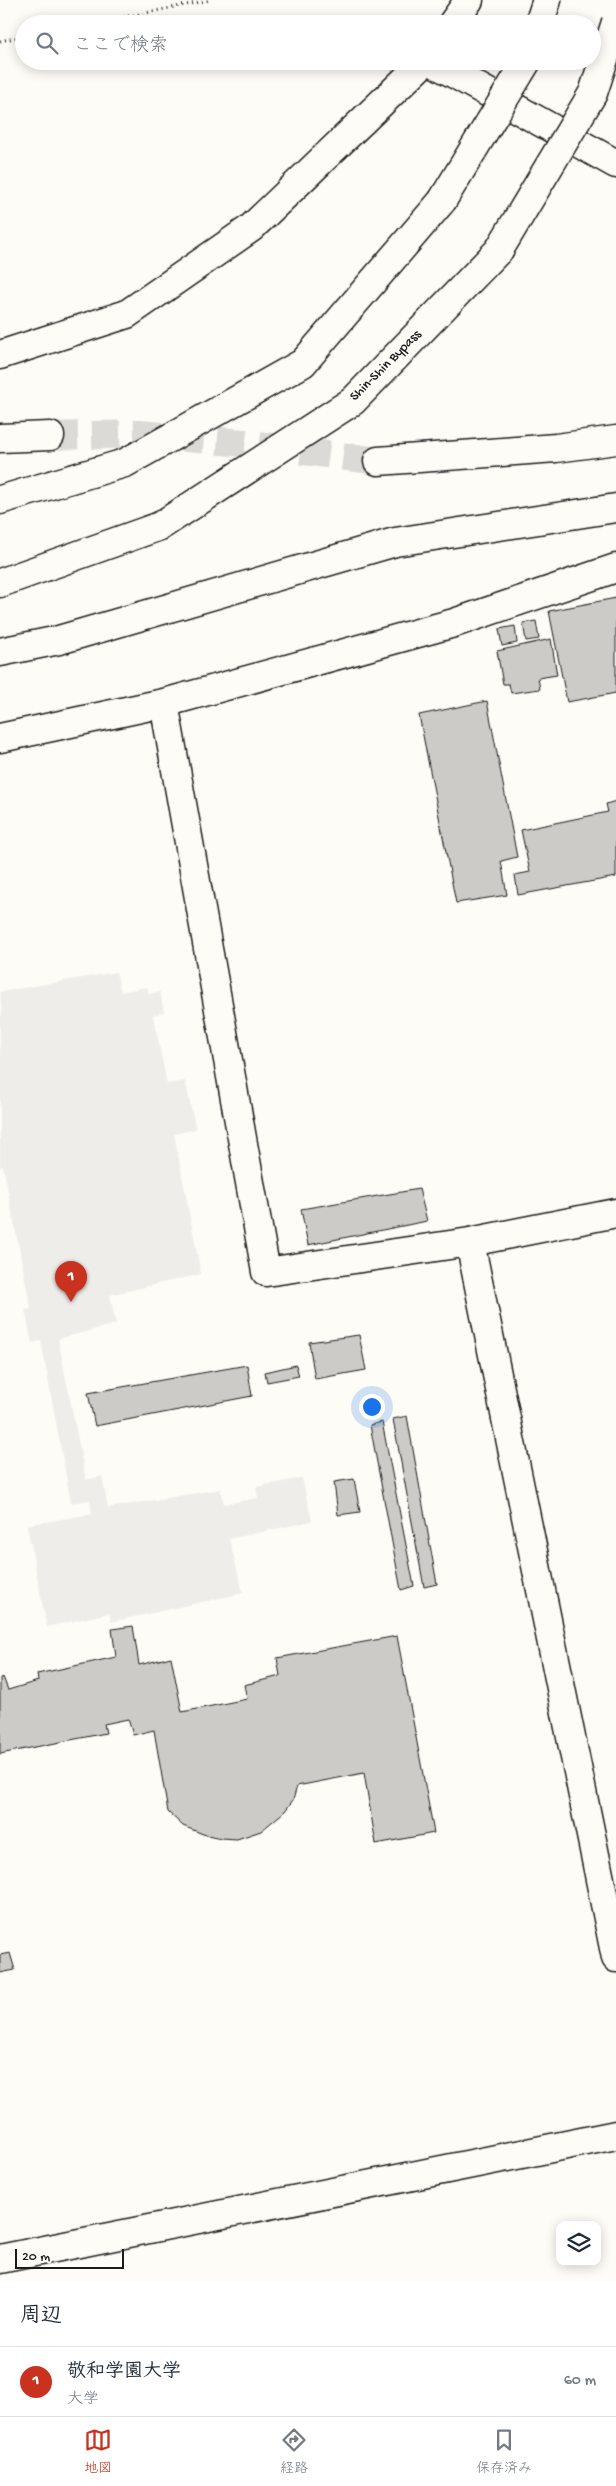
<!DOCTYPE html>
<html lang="ja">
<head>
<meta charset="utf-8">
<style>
  :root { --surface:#fff; --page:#f6f6f7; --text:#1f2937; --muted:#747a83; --line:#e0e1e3; --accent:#c8321e }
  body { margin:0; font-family:"Gochi Hand","Klee One",sans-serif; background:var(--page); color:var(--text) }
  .controls { position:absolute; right:15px; bottom:15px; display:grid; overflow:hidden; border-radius:10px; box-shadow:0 2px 12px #0003 }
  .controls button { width:45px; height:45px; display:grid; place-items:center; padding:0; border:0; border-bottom:1px solid var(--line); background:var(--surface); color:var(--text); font:25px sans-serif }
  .scale { position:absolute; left:15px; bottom:12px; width:109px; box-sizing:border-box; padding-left:5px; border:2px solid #1c1c1c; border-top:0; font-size:14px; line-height:18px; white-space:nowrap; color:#1c1c1c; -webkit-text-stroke:4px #fdfcf7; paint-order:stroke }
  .you { position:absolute; left:371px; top:1406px; width:18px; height:18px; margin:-12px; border:4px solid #fff; border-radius:50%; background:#1a73e8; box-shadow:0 0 0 8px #1a73e833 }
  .badge { display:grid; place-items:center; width:32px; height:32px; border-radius:50%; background:var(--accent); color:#fff; font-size:16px; font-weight:700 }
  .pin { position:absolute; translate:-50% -41px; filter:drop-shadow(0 1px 2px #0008) }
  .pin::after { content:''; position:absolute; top:26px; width:18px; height:15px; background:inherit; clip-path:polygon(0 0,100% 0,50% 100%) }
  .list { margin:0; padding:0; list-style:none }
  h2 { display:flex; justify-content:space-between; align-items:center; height:65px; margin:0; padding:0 20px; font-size:21px }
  h2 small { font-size:16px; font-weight:400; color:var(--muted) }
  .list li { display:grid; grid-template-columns:32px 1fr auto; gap:15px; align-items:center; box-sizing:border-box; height:70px; padding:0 20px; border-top:1px solid var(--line) }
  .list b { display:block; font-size:19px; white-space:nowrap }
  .list p { margin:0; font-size:16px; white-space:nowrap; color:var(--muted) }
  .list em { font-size:16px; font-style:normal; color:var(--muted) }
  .icon { flex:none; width:28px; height:28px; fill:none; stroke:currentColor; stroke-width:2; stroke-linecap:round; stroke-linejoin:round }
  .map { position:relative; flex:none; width:616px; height:2281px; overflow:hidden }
  .search { position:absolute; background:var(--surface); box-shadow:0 2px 12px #0003; left:15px; right:15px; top:15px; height:55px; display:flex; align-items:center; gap:12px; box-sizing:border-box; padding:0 18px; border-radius:28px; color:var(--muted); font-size:19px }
  .sheet { height:135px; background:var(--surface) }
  nav { display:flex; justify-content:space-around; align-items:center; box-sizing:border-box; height:70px; border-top:1px solid var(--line); background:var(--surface); font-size:14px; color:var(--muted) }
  nav a { display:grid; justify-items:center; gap:2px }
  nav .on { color:var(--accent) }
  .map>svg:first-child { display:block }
  .built { fill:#eeede9 }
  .building { fill:#cccbc8; stroke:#1c1c1c }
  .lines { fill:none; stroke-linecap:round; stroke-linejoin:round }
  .highway-tunnel { stroke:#dbdad6; stroke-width:28; stroke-dasharray:28 14; stroke-linecap:butt }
  .minor-casing { stroke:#1c1c1c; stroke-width:31 }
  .highway-casing { stroke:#1c1c1c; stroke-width:31 }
  .path { stroke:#1c1c1c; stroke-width:3; stroke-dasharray:1 4; stroke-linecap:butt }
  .minor { stroke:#fdfcf7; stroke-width:28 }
  .highway { stroke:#fdfcf7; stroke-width:28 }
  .highway-bridge-casing { stroke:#1c1c1c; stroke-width:31; stroke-linecap:butt }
  .highway-bridge { stroke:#fdfcf7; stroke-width:28 }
  .labels { text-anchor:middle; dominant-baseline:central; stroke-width:5; stroke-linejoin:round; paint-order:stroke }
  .street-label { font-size:14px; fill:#1c1c1c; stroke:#fdfcf7 }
</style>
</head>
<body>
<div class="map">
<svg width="616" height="2281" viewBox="0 0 616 2281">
  <rect width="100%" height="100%" fill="#fdfcf7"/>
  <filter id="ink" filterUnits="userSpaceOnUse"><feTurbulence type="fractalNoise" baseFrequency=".02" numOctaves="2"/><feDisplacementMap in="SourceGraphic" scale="10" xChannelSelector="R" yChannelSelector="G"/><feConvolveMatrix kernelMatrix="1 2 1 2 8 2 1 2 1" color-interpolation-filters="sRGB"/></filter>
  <g filter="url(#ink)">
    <path class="built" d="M116,972L121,992L147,987L149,994L160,992L164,1012L153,1015L167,1084L185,1081L196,1129L174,1134L201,1274L110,1295L116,1324L58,1339L86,1480L102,1476L108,1508L220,1489L224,1504L258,1498L256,1487L302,1478L312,1521L229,1539L243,1593L111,1622L109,1613L47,1627L27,1525L92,1514L90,1500L71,1503L41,1341L32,1343L25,1310L31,1309L3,1166L0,1167V1016L2,1015L0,992Z"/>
    <path class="building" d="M616,598V693L567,702L549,611Z
      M536,621L539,639L526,641L523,623Z
      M515,626L517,643L502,646L499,629Z
      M551,639L557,675L538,678L540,689L511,693L509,684H503L497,651Z
      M487,701L517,857L501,861L507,895L456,903L419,715Z
      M616,801V877L518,895L515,875L530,872L521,830L608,812L606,804Z
      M419,1189L427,1221L308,1245L301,1209Z
      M359,1335L366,1370L315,1379L309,1342Z
      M247,1365L252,1396L95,1426L88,1393Z
      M296,1365L299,1376L267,1382L265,1372Z
      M407,1416L437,1584L424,1587L393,1419Z
      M382,1422L414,1586L401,1590L370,1425Z
      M354,1479L360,1512L338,1515L334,1482Z
      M133,1626L139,1665L171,1657L182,1712L247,1699L244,1685L280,1676L277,1658L397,1636L434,1833L376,1844L364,1773L297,1786L293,1800L285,1811L261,1831L237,1839L221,1838L203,1834L183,1826L168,1812L154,1730L133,1735L128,1719L104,1724L106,1733L0,1754V1678L3,1677L8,1690L38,1681L37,1674L116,1657L112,1629Z
      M10,1953L15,1970L0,1973V1955Z"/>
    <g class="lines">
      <path class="highway-tunnel" d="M50,436L139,434L244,443L378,461"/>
      <g class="minor-casing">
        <path id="minor" d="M452,24L469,0
          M431,61L616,164
          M0,355L127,314L251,228L425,61
          M164,703L266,1272L470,1242L616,1213
          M0,738L164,703L454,623L616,568
          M470,1242L616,1958
          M0,2259L616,2135"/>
      </g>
      <g class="highway-casing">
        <path id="highway" d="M539,24L547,0
          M0,438L50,436
          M378,461L556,448L616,440
          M0,500L125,463L303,363L442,201
          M0,583L160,526L353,401L499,250
          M0,652L59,640L395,542L616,508"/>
      </g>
      <path class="path" d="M89,24L211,0
        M0,41L24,36"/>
      <use href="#minor" class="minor"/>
      <use href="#highway" class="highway"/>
      <g class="highway-bridge-casing">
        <path id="highway-bridge" d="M442,201L527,61
          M499,250L593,93L616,22"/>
      </g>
      <use href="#highway-bridge" class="highway-bridge"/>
    </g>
  </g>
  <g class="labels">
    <g class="street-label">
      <text transform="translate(386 366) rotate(-45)">Shin-Shin Bypass</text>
    </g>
  </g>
</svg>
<div class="controls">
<button><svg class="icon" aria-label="layers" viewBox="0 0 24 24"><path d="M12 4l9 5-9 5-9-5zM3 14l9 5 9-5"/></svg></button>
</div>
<div class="scale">20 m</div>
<div class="you"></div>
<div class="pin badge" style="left:71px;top:1302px">1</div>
<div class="search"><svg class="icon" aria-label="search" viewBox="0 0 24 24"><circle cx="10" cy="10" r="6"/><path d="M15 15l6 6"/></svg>ここで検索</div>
</div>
<section class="sheet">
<h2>周辺<small></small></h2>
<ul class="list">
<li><span class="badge">1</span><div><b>敬和学園大学</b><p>大学</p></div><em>60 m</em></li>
</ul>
</section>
<nav>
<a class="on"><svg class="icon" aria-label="map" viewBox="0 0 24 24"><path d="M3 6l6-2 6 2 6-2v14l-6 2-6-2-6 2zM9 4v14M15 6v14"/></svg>地図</a>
<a><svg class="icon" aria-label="directions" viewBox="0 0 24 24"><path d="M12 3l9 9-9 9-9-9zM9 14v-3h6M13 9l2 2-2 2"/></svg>経路</a>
<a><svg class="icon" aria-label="saved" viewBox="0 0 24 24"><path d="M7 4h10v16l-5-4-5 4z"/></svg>保存済み</a>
</nav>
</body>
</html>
